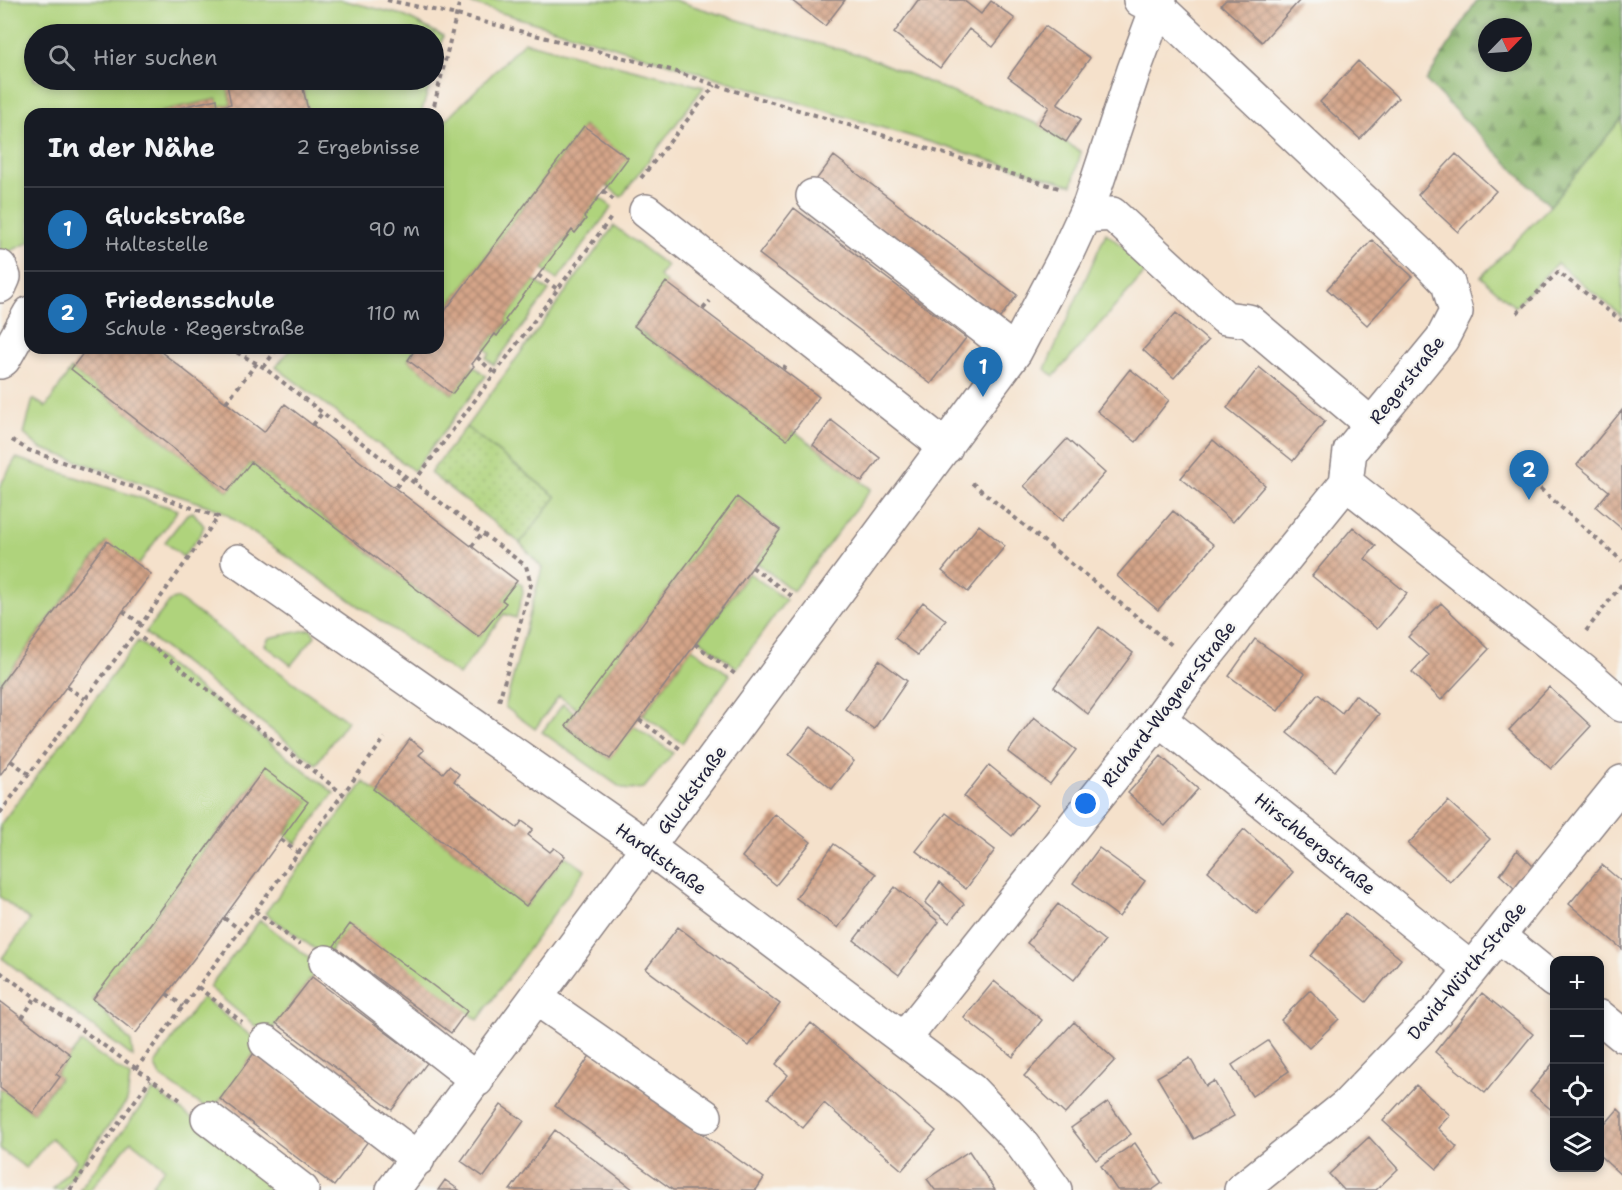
<!DOCTYPE html>
<html lang="de">
<head>
<meta charset="utf-8">
<style>
  :root { --surface:#171b24; --page:#20242c; --text:#f1f3f6; --muted:#9ea1a6; --line:#363941; --accent:#1f6fb2 }
  body { margin:0; font-family:"Shantell Sans",sans-serif; background:var(--page); color:var(--text) }
  .controls { position:absolute; right:18px; bottom:18px; display:grid; overflow:hidden; border-radius:12px; box-shadow:0 3px 9px #0003 }
  .controls button { width:54px; height:54px; display:grid; place-items:center; padding:0; border:0; border-bottom:2px solid var(--line); background:var(--surface); color:var(--text); font:30px sans-serif }
  .compass { position:absolute; left:1478px; top:18px; width:54px; height:54px; border-radius:50%; background:var(--surface); box-shadow:0 3px 9px #0003; rotate:65deg }
  .you { position:absolute; left:1086px; top:804px; width:21px; height:21px; margin:-15px; border:4px solid #fff; border-radius:50%; background:#1a73e8; box-shadow:0 0 0 9px #1a73e833 }
  .badge { display:grid; place-items:center; width:39px; height:39px; border-radius:50%; background:var(--accent); color:#fff; font-size:20px; font-weight:700 }
  .pin { position:absolute; translate:-50% -50px; filter:drop-shadow(0 2px 3px #0008) }
  .pin::after { content:''; position:absolute; top:32px; width:21px; height:18px; background:inherit; clip-path:polygon(0 0,100% 0,50% 100%) }
  .list { margin:0; padding:0; list-style:none }
  h2 { display:flex; justify-content:space-between; align-items:center; height:78px; margin:0; padding:0 24px; font-size:26px }
  h2 small { font-size:20px; font-weight:400; color:var(--muted) }
  .list li { display:grid; grid-template-columns:39px 1fr auto; gap:18px; align-items:center; box-sizing:border-box; height:84px; padding:0 24px; border-top:2px solid var(--line) }
  .list b { display:block; font-size:22px; white-space:nowrap }
  .list p { margin:0; font-size:20px; white-space:nowrap; color:var(--muted) }
  .list em { font-size:20px; font-style:normal; color:var(--muted) }
  .icon { flex:none; width:33px; height:33px; fill:none; stroke:currentColor; stroke-width:2; stroke-linecap:round; stroke-linejoin:round }
  .map { position:relative; flex:none; width:1622px; height:1190px; overflow:hidden }
  .search { position:absolute; background:var(--surface); box-shadow:0 3px 9px #0003; left:24px; top:24px; width:420px; height:66px; display:flex; align-items:center; gap:15px; box-sizing:border-box; padding:0 21px; border-radius:33px; color:var(--muted); font-size:22px }
  .panel { position:absolute; background:var(--surface); box-shadow:0 3px 9px #0003; left:24px; top:108px; width:420px; height:246px; border-radius:18px }
  .map>svg:first-child { display:block }
  .green { fill:#afd37c; stroke:#687a5c; stroke-width:1.5 }
  .forest { fill:url(#forest-firs); stroke:#566c54; stroke-width:1.5; fill-rule:evenodd }
  .park { fill:url(#park-dots); stroke:#687a5c; stroke-width:1.5 }
  .building { fill:url(#building-cross-hatch) }
  .lines { fill:none; stroke-linecap:round; stroke-linejoin:round }
  .minor-casing { stroke:#8c8283; stroke-width:36 }
  .path { stroke:#8c8283; stroke-width:4; stroke-dasharray:4.5 4.5; stroke-linecap:butt }
  .minor { stroke:#fff; stroke-width:33 }
  .labels { text-anchor:middle; dominant-baseline:central; stroke-width:4.5; stroke-linejoin:round; paint-order:stroke }
  .street-label { font-size:18px; fill:#22223b; stroke:#f6f6f2 }
</style>
</head>
<body>
<div class="map">
<svg width="1622" height="1190" viewBox="0 0 1622 1190">
  <defs>
    <pattern id="forest-firs" width="22" height="20" patternUnits="userSpaceOnUse" patternTransform="scale(1.5)"><rect width="22" height="20" fill="#8bb56c"/><path d="M5 1l3.5 6h-7zM16 11l3.5 6h-7z" fill="#71935a"/></pattern>
    <pattern id="park-dots" width="8" height="8" patternUnits="userSpaceOnUse" patternTransform="scale(1.5)"><rect width="8" height="8" fill="#afd37c"/><path d="M2 2h.1M6 6h.1" fill="none" stroke="#96b56c" stroke-width="1.8" stroke-linecap="round"/></pattern>
    <pattern id="building-cross-hatch" width="8" height="8" patternUnits="userSpaceOnUse" patternTransform="scale(1.5)"><rect width="8" height="8" fill="#d5a589"/><path d="M0 0l8 8M0 8l8-8" fill="none" stroke="#ac8671"/></pattern>
  </defs>
  <rect width="100%" height="100%" fill="#f6f6f2"/>
  <filter id="ink" filterUnits="userSpaceOnUse"><feTurbulence type="fractalNoise" baseFrequency=".0167" numOctaves="2"/><feDisplacementMap in="SourceGraphic" scale="12" xChannelSelector="R" yChannelSelector="G"/><feConvolveMatrix kernelMatrix="1 2 1 2 8 2 1 2 1" color-interpolation-filters="sRGB"/></filter>
  <filter id="wash" filterUnits="userSpaceOnUse"><feTurbulence type="fractalNoise" baseFrequency=".008" numOctaves="4" result="noise"/><feDisplacementMap in="SourceGraphic" scale="24" xChannelSelector="R" yChannelSelector="G"/><feGaussianBlur stdDeviation="1.35" result="paint"/><feColorMatrix in="noise" values="0 0 0 0 0 0 0 0 0 0 0 0 0 0 0 0 0 1.4 0 .05"/><feComposite in="paint" operator="in"/></filter>
  <g filter="url(#wash)">
    <rect width="100%" height="100%" fill="#f5e1cb"/>
    <path class="green" d="M0,0H342L402,15L443,36L434,69V34H34V80H226L231,104L218,107L217,99L147,114H30V242L0,256Z
      M469,0H674L796,38L865,56L959,95L1038,124L1081,152L1072,185L525,20L469,3Z
      M524,42L704,87L621,197L607,186L627,158L584,126L438,320V128Z
      M301,80H431L421,114H309Z
      M1622,118V316L1557,263L1515,307L1481,277L1550,206Z
      M599,197L612,207L557,280L543,269L572,230L576,232L586,219L584,217Z
      M614,226L667,266L659,276L666,282L634,327L787,439L794,431L871,489L793,591L756,562L780,530L737,497L578,710L559,696L535,729L505,707L542,568L520,543L556,497L466,427Z
      M1106,233L1149,268L1054,376L1045,369Z
      M534,280L549,291L494,365L486,358L490,353L484,348L495,334L498,335L507,323L505,320Z
      M291,348H416L408,360L452,394L474,366L486,376L414,471L276,367Z
      M71,369L228,491L251,462L479,637L505,603L502,600L517,581L522,585L523,593L516,618L504,614L459,675L220,510L40,448L24,434L33,399L46,407Z
      M16,458L178,510L138,565L106,542L0,685V486Z
      M193,512L204,526L201,534L183,557L165,542L187,514Z
      M749,573L786,600L737,668L699,639Z
      M177,598L347,721L316,764L145,633L170,601Z
      M311,629L315,636L291,665L265,645L269,638Z
      M138,641L334,793L296,844L285,834L308,802L263,770L151,923L93,999L131,1042L133,1057L2,958L30,920L0,897V825Z
      M692,648L730,675L682,743L643,715Z
      M563,704L575,713L566,726L609,759L634,726L673,753L644,788L628,790L620,787L542,732Z
      M364,782L526,906L565,856L585,870L478,1020L350,925L326,957L265,913Z
      M260,920L320,966L267,1036L209,987Z
      M202,997L261,1044L211,1112L160,1076L155,1066L157,1061Z
      M81,1042L130,1077L127,1101L62,1190L53,1189L77,1160L51,1138L26,1168L0,1149V1088L33,1113L60,1078L56,1074Z
      M153,1090L202,1125L278,1190H201L199,1188L197,1190H160L152,1184L165,1168L131,1141L90,1190H79Z"/>
    <path class="forest" d="M1477,0H1622V118L1550,206L1426,81ZM1487,27H1523V63H1487Z"/>
    <path class="park" d="M466,427L556,497L520,543L430,473Z"/>
    <g id="blocks">
      <path class="building" d="M791,0H845L825,26Z
        M918,0H963L981,14L991,1L1015,19L993,47L969,29L940,68L894,33Z
        M1226,0H1300L1262,42L1221,5Z
        M1045,26L1090,58L1057,104L1081,119L1066,142L1038,124L1049,107L1008,77Z
        M1358,61L1398,98L1360,139L1320,102Z
        M226,80H301L309,114H152L217,99L218,107L231,104Z
        M584,126L628,158L584,217L586,219L575,233L572,230L505,320L507,322L497,336L495,334L472,364L474,366L452,394L408,360L416,348H438V320Z
        M1456,154L1496,191L1458,232L1418,195Z
        M834,156L1017,295L1000,318L816,180Z
        M794,208L966,338L931,384L759,254Z
        M1372,240L1412,276L1367,325L1327,289Z
        M666,282L819,397L787,440L634,326Z
        M1176,313L1208,341L1174,378L1143,350Z
        M87,348H156L264,432L285,404L517,581L502,600L506,603L479,637L251,462L228,491L71,369Z
        M1259,367L1325,421L1293,461L1227,408Z
        M1130,369L1169,400L1136,442L1097,411Z
        M1622,410V529L1596,507L1609,491L1577,465Z
        M831,420L880,458L862,482L813,445Z
        M1067,439L1105,473L1062,521L1024,486Z
        M1213,440L1265,485L1233,522L1181,478Z
        M737,497L780,530L610,759L566,726Z
        M1173,511L1214,545L1158,610L1117,576Z
        M979,525L1005,546L968,592L942,571Z
        M1353,527L1376,546L1365,559L1407,593L1377,629L1312,576Z
        M107,541L151,574L0,775V685Z
        M923,602L946,620L918,655L895,638Z
        M1441,603L1489,649L1441,700L1412,672L1428,655L1408,637Z
        M1099,627L1133,653L1088,714L1054,687Z
        M1255,639L1305,674L1278,711L1229,676Z
        M879,660L907,681L874,729L845,709Z
        M1549,687L1591,726L1551,769L1509,730Z
        M1318,694L1342,713L1355,695L1379,714L1335,771L1287,733Z
        M1034,717L1076,750L1050,784L1008,752Z
        M811,727L854,761L832,789L789,755Z
        M410,739L424,750L419,755L443,773L449,766L459,774L454,781L517,828L522,821L533,829L528,835L550,852L554,848L565,856L526,906L373,789Z
        M1161,756L1198,789L1165,826L1128,793Z
        M989,765L1038,805L1012,836L964,797Z
        M264,769L308,802L196,956L136,1033L93,999L151,923Z
        M1448,801L1490,839L1450,882L1408,844Z
        M946,813L995,850L966,889L916,851Z
        M775,814L811,842L776,885L742,857Z
        M1244,829L1293,872L1257,914L1208,871Z
        M834,844L876,874L838,928L796,898Z
        M1099,848L1145,881L1119,917L1073,883Z
        M1517,850L1533,866L1515,889L1500,875Z
        M1602,865L1622,882V949L1569,904Z
        M940,882L964,904L949,923L925,903Z
        M895,887L939,922L899,975L854,940Z
        M1058,904L1105,941L1074,980L1027,943Z
        M1345,913L1401,959L1366,1002L1311,956Z
        M350,924L467,1011L451,1033L334,946Z
        M678,927L780,1004L749,1046L646,969Z
        M312,977L427,1063L392,1110L276,1023Z
        M994,981L1042,1020L1013,1057L964,1018Z
        M1310,990L1339,1019L1309,1048L1281,1020Z
        M1482,993L1533,1034L1485,1093L1435,1052Z
        M0,1001L71,1055L56,1074L60,1077L33,1113L0,1088Z
        M1074,1022L1115,1060L1065,1114L1024,1076Z
        M811,1023L936,1131L902,1170L824,1103L803,1128L768,1098L788,1075L776,1064Z
        M1268,1041L1289,1071L1252,1096L1232,1065Z
        M254,1053L369,1140L334,1186L220,1099Z
        M591,1054L764,1178L756,1190H673L555,1106Z
        M1190,1058L1206,1086L1214,1081L1234,1116L1194,1139L1157,1077Z
        M1554,1062V1112L1530,1092Z
        M1416,1085L1450,1115L1438,1128L1457,1147L1437,1169L1383,1121Z
        M1108,1102L1131,1134L1096,1160L1071,1128Z
        M501,1105L524,1121L484,1177L461,1161Z
        M1618,1109L1622,1113V1176L1600,1156V1130Z
        M555,1130L634,1190H510Z
        M1369,1137L1398,1169L1376,1190H1344L1329,1174Z
        M1135,1143L1162,1183L1152,1190H1117L1101,1166Z
        M969,1151L995,1190H935L927,1179Z
        M445,1180L459,1190H438Z"/>
    </g>
  </g>
  <g filter="url(#ink)">
    <use href="#blocks" fill-opacity="0" stroke="#8c8283" stroke-width="1.5"/>
    <g class="lines">
      <g class="minor-casing">
        <path id="minor" d="M1140,0L1158,7L1421,255L1448,283L1456,312L1442,339L1350,451L1346,483
          M813,196L1015,352
          M646,211L946,447
          M1085,216L1112,214L1225,318L1249,321L1372,425
          M0,267L4,277L0,286
          M0,362L4,359L30,313
          M1346,483L1582,670L1622,705
          M238,561L649,848L971,1090L1018,1139L1055,1190
          M1159,719L1471,969
          M1498,936L1554,981
          M326,962L477,1080
          M536,998L705,1116
          M1600,1017L1622,1035
          M904,1039L1159,719L1198,666L1346,483
          M266,1042L418,1159
          M208,1118L302,1190
          M393,1190L1015,352L1066,255L1090,203L1134,70L1160,0
          M1241,1190L1347,1105L1440,1008L1622,782"/>
      </g>
      <path class="path" d="M387,0L457,15L671,70L715,85L1062,189
        M432,114L460,0
        M641,178L715,85
        M603,191L615,201
        M538,275L557,289
        M703,309L710,301
        M1517,313L1558,272L1622,321
        M229,348L263,367L405,476L526,566L531,584L498,705
        M477,357L494,373
        M263,367L278,348
        M783,369L788,362
        M226,402L257,363
        M313,425L322,413
        M12,440L28,450L218,517L135,633
        M1520,471L1622,561
        M414,482L613,215
        M972,483L1173,646
        M396,487L405,476
        M472,546L482,533
        M752,567L793,597
        M123,611L141,624
        M1586,631L1622,584
        M695,644L735,674
        M67,687L85,699
        M639,720L682,750
        M11,761L29,774L135,633L343,794
        M0,813L29,774
        M281,840L298,853
        M255,911L300,945
        M224,918L241,930
        M0,972L182,1101
        M198,987L242,1022
        M167,994L183,1006
        M22,1018L35,998
        M136,1069L385,738
        M70,1190L150,1080"/>
      <use href="#minor" class="minor"/>
    </g>
  </g>
  <g class="labels">
    <g class="street-label">
      <text transform="translate(1407 380) rotate(-51)">Regerstraße</text>
      <text transform="translate(1169 704) rotate(-52)">Richard-Wagner-Straße</text>
      <text transform="translate(692 790) rotate(-54)">Gluckstraße</text>
      <text transform="translate(1315 844) rotate(39)">Hirschbergstraße</text>
      <text transform="translate(661 859) rotate(36)">Hardtstraße</text>
      <text transform="translate(1467 971) rotate(-50)">David-Würth-Straße</text>
    </g>
  </g>
</svg>
<div class="controls">
<button>+</button>
<button>−</button>
<button><svg class="icon" aria-label="locate" viewBox="0 0 24 24"><circle cx="12" cy="12" r="6"/><path d="M12 2v4M12 18v4M2 12h4M18 12h4"/></svg></button>
<button><svg class="icon" aria-label="layers" viewBox="0 0 24 24"><path d="M12 4l9 5-9 5-9-5zM3 14l9 5 9-5"/></svg></button>
</div>
<svg class="compass" viewBox="-18 -18 36 36"><path d="M0-13l5 13h-10z" fill="#e53935"/><path d="M0 13l5-13h-10z" fill="#9ea1a6"/></svg>
<div class="you"></div>
<div class="pin badge" style="left:983px;top:397px">1</div>
<div class="pin badge" style="left:1529px;top:500px">2</div>
<div class="search"><svg class="icon" aria-label="search" viewBox="0 0 24 24"><circle cx="10" cy="10" r="6"/><path d="M15 15l6 6"/></svg>Hier suchen</div>
<section class="panel">
<h2>In der Nähe<small>2 Ergebnisse</small></h2>
<ul class="list">
<li><span class="badge">1</span><div><b>Gluckstraße</b><p>Haltestelle</p></div><em>90 m</em></li>
<li><span class="badge">2</span><div><b>Friedensschule</b><p>Schule · Regerstraße</p></div><em>110 m</em></li>
</ul>
</section>
</div>
</body>
</html>
